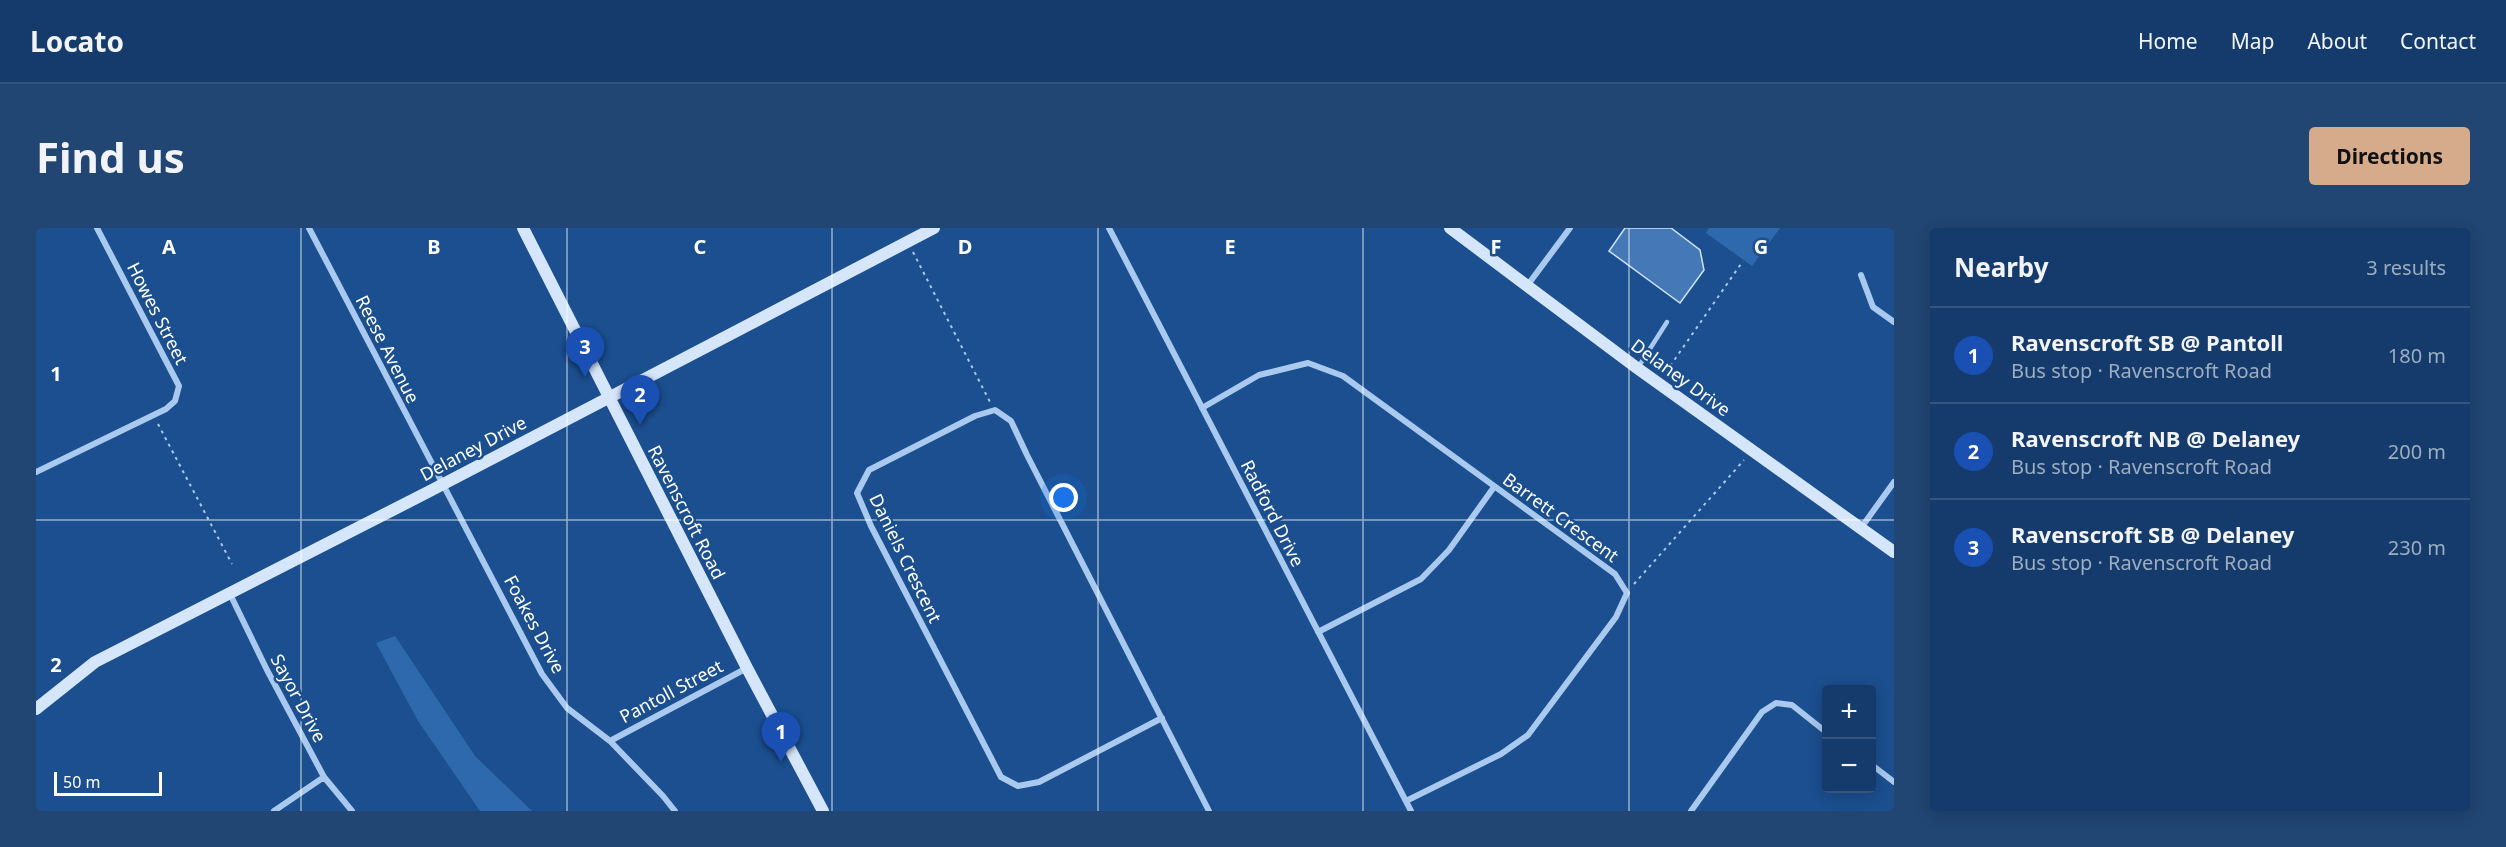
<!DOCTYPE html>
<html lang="en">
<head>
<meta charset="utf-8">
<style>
  :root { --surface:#143b6b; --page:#214673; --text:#f1f3f6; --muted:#9dadc1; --line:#33557e; --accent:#d6ab8b }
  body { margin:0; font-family:"Noto Sans",sans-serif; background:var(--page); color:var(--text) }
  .controls { position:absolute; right:18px; bottom:18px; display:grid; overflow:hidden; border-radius:6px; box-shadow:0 3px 15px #0003 }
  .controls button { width:54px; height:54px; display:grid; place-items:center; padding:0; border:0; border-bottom:2px solid var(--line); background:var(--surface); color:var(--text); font:30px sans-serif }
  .scale { position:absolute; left:18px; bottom:15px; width:108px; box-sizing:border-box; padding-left:6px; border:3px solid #fff; border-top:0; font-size:16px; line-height:21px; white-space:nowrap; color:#fff; -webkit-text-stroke:4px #1b4f8f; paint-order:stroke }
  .you { position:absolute; left:1028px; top:270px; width:21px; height:21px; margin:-15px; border:4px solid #fff; border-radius:50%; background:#1a73e8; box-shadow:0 0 0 9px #1a73e833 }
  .badge { display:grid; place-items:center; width:39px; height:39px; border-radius:50%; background:var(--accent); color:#fff; font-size:20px; font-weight:700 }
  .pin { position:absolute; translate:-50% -50px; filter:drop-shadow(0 2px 3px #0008) }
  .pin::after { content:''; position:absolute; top:32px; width:21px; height:18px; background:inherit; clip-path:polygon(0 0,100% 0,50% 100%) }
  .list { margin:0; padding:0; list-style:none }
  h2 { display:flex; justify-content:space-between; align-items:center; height:78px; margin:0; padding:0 24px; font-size:26px }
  h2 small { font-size:20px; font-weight:400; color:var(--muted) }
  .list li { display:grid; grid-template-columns:39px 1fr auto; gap:18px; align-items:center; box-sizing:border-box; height:96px; padding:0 24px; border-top:2px solid var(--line) }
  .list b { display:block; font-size:22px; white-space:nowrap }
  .list p { margin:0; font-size:20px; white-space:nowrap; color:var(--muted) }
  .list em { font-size:20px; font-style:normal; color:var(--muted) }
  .map { position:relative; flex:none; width:1858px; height:583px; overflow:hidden; border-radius:6px }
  header { display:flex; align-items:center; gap:36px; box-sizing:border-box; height:84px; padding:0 30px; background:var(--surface); border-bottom:2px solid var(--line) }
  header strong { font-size:28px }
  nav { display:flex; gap:33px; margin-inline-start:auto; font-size:21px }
  .intro { display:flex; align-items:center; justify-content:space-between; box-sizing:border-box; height:144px; padding:0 36px }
  h1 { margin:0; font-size:42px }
  .button { padding:15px 27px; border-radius:6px; background:var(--accent); color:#111; font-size:21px; font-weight:700 }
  main { display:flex; gap:36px; padding:0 36px }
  aside { flex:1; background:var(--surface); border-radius:6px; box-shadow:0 3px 15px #0003 }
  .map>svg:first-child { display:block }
  .green { fill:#2e69ad }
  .building { fill:#4478b7; stroke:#cfe3fa; stroke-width:1.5 }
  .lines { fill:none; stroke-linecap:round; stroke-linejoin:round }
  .path { stroke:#a9c9ee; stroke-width:2; stroke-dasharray:3 4.5; stroke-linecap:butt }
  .lane { stroke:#a9c9ee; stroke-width:4.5 }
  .street { stroke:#a9c9ee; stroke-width:6 }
  .secondary { stroke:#d6e6fa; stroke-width:12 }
  .grid { fill:none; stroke:#fff; stroke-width:1.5; stroke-opacity:0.55 }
  .labels { text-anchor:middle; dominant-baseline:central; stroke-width:5; stroke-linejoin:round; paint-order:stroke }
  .street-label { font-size:18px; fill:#fff; stroke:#1b4f8f }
  .grid-label { font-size:20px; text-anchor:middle; font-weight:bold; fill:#fff; stroke:#1b4f8f; stroke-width:5; stroke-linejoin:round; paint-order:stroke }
</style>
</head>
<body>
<header>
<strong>Locato</strong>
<nav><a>Home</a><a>Map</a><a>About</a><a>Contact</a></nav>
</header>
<div class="intro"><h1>Find us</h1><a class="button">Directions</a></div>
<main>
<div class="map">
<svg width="1858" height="583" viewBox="0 0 1858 583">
  <rect width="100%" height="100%" fill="#1b4f8f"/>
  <path class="green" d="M1673,0H1744L1716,38L1670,5Z
    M359,408L439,528L496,583H444L382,493L340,415Z"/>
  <path class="building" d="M1589,0H1635L1664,22L1668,42L1644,75L1573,23Z"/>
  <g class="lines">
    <path class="path" d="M877,24L954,174
      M1630,144L1707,33
      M122,196L196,336
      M1598,356L1708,232"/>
    <path class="lane" d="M1603,138L1631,94"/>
    <path class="street" d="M273,0L506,446L531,480L574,513L627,568L639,583
      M1073,0L1375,583
      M1825,47L1837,79L1858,94
      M1491,58L1534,0
      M1166,180L1223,147L1272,135L1307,148L1579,346L1591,365L1580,389L1492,507L1465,526L1370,573
      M0,244L130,181L139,173L143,158L61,0
      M1825,300L1858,254
      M194,366L231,442L288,549L316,583
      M1282,404L1385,351L1413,322L1458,259
      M1126,490L1003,554L982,558L965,549L835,298L821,265L833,242L939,188L959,182L975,193L991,227L1173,583
      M574,513L711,440
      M1836,537L1858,554
      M238,583L288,549
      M1655,583L1726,484L1740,475L1756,477L1790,504"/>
    <path class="secondary" d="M487,0L711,440L787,583
      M1414,0L1601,140L1858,324
      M0,481L59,434L392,264L898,0"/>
  </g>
  <path class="grid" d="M265,0V583M531,0V583M796,0V583M1062,0V583M1327,0V583M1593,0V583M0,292H1858"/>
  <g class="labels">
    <g class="street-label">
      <text transform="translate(122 85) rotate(63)">Howes Street</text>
      <text transform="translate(352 121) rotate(63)">Reese Avenue</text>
      <text transform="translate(1645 149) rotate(36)">Delaney Drive</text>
      <text transform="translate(437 220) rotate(-28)">Delaney Drive</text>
      <text transform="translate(651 284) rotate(63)">Ravenscroft Road</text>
      <text transform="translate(1237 285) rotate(63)">Radford Drive</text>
      <text transform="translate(1525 289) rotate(36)">Barrett Crescent</text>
      <text transform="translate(870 330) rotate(64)">Daniels Crescent</text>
      <text transform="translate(499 396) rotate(62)">Foakes Drive</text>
      <text transform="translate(635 463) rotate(-28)">Pantoll Street</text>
      <text transform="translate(263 470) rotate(62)">Sayor Drive</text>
    </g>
  </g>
  <g class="grid-label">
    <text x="133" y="26">A</text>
    <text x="398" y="26">B</text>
    <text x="664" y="26">C</text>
    <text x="929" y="26">D</text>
    <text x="1194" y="26">E</text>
    <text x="1460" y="26">F</text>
    <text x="1725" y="26">G</text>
    <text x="20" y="153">1</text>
    <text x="20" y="444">2</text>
  </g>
</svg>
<div class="controls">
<button>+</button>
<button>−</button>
</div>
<div class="scale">50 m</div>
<div class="you"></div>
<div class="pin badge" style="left:745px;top:534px;background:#1a4fb4">1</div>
<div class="pin badge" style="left:604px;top:197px;background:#1a4fb4">2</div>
<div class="pin badge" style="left:549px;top:149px;background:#1a4fb4">3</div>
</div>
<aside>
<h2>Nearby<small>3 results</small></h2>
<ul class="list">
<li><span class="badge" style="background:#1a4fb4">1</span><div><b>Ravenscroft SB @ Pantoll</b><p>Bus stop · Ravenscroft Road</p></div><em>180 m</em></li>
<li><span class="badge" style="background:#1a4fb4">2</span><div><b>Ravenscroft NB @ Delaney</b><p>Bus stop · Ravenscroft Road</p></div><em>200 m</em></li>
<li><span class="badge" style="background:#1a4fb4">3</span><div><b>Ravenscroft SB @ Delaney</b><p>Bus stop · Ravenscroft Road</p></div><em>230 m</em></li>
</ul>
</aside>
</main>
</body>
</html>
